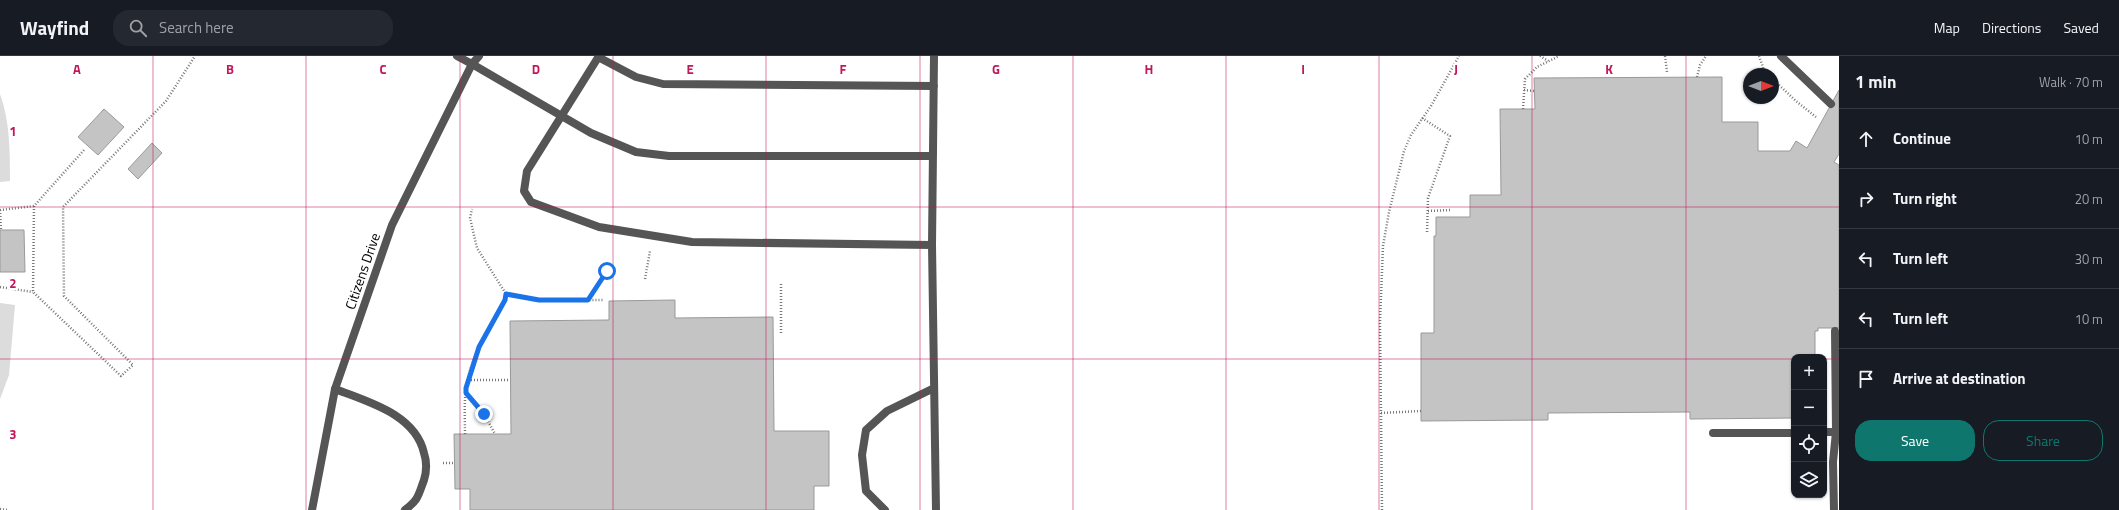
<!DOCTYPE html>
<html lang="en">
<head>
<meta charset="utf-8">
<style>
  :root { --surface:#171b24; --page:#242831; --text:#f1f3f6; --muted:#9ea1a6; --line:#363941; --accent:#0f766e }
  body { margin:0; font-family:"Titillium Web",sans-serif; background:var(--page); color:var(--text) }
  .controls { position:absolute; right:12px; bottom:12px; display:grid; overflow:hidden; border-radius:8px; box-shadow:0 1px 3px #0004 }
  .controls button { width:36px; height:36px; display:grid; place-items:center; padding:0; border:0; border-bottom:1px solid var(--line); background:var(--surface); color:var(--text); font:20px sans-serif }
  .compass { position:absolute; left:1743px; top:12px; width:36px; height:36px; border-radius:50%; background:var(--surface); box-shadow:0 1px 3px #0004; rotate:90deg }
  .stop { position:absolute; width:12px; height:12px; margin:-9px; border:3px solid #1a73e8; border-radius:50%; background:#fff }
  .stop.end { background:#1a73e8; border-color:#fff; box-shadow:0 1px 4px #0008 }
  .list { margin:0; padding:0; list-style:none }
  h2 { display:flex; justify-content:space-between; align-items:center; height:52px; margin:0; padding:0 16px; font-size:17px }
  h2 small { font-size:13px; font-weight:400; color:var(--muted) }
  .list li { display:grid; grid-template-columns:26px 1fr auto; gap:12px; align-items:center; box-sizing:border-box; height:60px; padding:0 16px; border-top:1px solid var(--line) }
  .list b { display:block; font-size:15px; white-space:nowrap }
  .list em { font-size:13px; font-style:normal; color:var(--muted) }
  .actions { display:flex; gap:8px; padding:12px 16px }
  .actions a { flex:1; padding:9px 0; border:1px solid var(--accent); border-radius:16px; text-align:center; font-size:14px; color:var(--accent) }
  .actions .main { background:var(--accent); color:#fff }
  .icon { flex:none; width:22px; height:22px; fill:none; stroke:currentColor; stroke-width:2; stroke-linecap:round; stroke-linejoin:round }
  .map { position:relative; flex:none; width:1839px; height:454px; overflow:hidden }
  header { display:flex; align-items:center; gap:24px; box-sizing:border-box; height:56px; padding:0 20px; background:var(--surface); border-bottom:1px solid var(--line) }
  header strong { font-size:19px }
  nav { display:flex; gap:22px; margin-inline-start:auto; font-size:14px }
  .search { width:280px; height:36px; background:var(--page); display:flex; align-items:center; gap:10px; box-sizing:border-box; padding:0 14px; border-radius:16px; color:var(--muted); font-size:15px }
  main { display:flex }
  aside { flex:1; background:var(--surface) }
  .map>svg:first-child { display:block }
  .green { fill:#dcdcdc }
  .building { fill:#c4c4c4; stroke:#999 }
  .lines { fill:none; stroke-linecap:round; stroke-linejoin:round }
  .path { stroke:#777; stroke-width:2.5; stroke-dasharray:1 2; stroke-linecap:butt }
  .lane { stroke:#555; stroke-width:8 }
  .street { stroke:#555; stroke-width:8 }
  .route { stroke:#1a73e8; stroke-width:5 }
  .grid { fill:none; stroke:#c2185b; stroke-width:1; stroke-opacity:0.55 }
  .labels { text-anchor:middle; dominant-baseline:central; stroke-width:4; stroke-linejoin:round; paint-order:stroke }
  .street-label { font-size:14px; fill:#000; stroke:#fff }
  .grid-label { font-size:13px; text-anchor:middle; font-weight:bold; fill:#c2185b; stroke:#fff; stroke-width:4; stroke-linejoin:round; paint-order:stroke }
</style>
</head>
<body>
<header>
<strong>Wayfind</strong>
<div class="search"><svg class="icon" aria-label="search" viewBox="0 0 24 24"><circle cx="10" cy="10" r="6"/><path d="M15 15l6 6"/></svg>Search here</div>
<nav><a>Map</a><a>Directions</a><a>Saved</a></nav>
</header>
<main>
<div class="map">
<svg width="1839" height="454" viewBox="0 0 1839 454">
  <rect width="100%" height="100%" fill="#fff"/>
  <path class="green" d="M0,38C10,65 10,96 10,125L0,126Z
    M0,247L15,249L9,319L0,343Z"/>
  <path class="building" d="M1722,21V66H1758V95H1790L1796,85L1807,92L1839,34V98L1834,106L1839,109V272H1818V275H1815V301H1794V362L1690,363V356L1548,357V364L1421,365V277H1434V180H1436V161H1470V139H1501L1500,53H1535L1534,22Z
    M104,53L124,71L98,99L78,81Z
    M152,87L162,97L138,123L128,113Z
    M0,174H24L25,216H0Z
    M675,244V262L773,261L774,375H829V430H814V454H470V433H455L454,378H511L510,265L609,264V245Z"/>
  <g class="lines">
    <path class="path" d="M1540,0L1548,5
      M1665,0L1667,16
      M1759,0L1763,11V18
      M1697,21L1700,9L1706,0
      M1779,29L1796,45L1816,61
      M1524,34L1534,35
      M1523,53L1525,23L1537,11L1559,0
      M1422,62L1450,80L1428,142L1427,177
      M84,94L34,150L33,236L121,320L133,309L64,240L63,151L166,45L195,0
      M0,154L34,150
      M0,154L1,174
      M1428,155L1450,154
      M645,223L650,195
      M781,228V278
      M0,231L33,236
      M506,238L539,244H603
      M589,244L607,215
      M468,324H510
      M466,337L484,358L495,378
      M1381,357L1421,355
      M465,378C465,363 464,346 466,332C471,300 489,271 505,244L506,238L477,192L470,162L472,153
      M443,407H455
      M0,453L8,454
      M1382,454L1380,266L1383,190L1389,156L1404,95L1411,79L1431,50L1459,0"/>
    <path class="lane" d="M599,0L527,115L524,135L531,146L599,171L692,186L932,189
      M934,0L932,189L936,454
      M1781,0L1831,48
      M598,1L636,21L663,28L934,30
      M472,8L591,77L636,96L669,100H933
      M335,333C368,346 415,358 424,397C427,406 427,414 424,424C418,440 419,443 405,454
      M1824,376H1836L1835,275
      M1713,377H1794
      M885,454L866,435L862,399L866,374L887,355L934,332
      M1834,454L1833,406L1836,376"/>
    <path class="street" d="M457,0L472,8
      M312,454L335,333L392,169L472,8L479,0"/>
  </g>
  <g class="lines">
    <path class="route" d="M484,358L466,337V332L479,291L505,244L506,238L539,244H588L607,215"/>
  </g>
  <path class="grid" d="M153,0V454M306,0V454M460,0V454M613,0V454M766,0V454M920,0V454M1073,0V454M1226,0V454M1379,0V454M1532,0V454M1686,0V454M0,151H1839M0,303H1794M1824,303H1839"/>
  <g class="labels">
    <g class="street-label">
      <text transform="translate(362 215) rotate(-71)">Citizens Drive</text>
    </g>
  </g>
  <g class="grid-label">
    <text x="77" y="18">A</text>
    <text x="230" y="18">B</text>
    <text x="383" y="18">C</text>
    <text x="536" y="18">D</text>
    <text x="690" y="18">E</text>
    <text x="843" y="18">F</text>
    <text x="996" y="18">G</text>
    <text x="1149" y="18">H</text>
    <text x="1303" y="18">I</text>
    <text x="1456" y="18">J</text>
    <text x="1609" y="18">K</text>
    <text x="13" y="80">1</text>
    <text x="13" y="232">2</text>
    <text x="13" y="383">3</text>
  </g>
</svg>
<div class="controls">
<button>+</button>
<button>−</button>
<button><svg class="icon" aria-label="locate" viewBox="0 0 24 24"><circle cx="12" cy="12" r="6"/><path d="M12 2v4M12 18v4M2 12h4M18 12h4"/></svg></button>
<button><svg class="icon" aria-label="layers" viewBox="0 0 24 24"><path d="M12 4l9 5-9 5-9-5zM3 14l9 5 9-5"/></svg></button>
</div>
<svg class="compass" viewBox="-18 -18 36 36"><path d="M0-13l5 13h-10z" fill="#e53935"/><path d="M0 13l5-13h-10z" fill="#9ea1a6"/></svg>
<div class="stop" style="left:607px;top:215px"></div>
<div class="stop end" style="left:484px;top:358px"></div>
</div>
<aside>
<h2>1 min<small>Walk · 70 m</small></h2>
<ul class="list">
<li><svg class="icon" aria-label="ahead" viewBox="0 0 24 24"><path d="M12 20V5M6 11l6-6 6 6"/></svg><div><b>Continue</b></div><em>10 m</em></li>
<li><svg class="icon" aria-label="right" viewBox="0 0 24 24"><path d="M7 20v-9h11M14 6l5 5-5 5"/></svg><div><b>Turn right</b></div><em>20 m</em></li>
<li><svg class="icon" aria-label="left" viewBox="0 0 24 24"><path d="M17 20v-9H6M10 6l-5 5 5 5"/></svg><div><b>Turn left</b></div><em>30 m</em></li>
<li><svg class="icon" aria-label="left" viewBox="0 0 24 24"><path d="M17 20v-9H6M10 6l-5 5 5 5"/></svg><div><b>Turn left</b></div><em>10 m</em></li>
<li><svg class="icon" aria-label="arrive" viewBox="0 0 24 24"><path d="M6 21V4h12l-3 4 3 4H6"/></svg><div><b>Arrive at destination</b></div></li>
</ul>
<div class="actions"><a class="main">Save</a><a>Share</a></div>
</aside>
</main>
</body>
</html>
